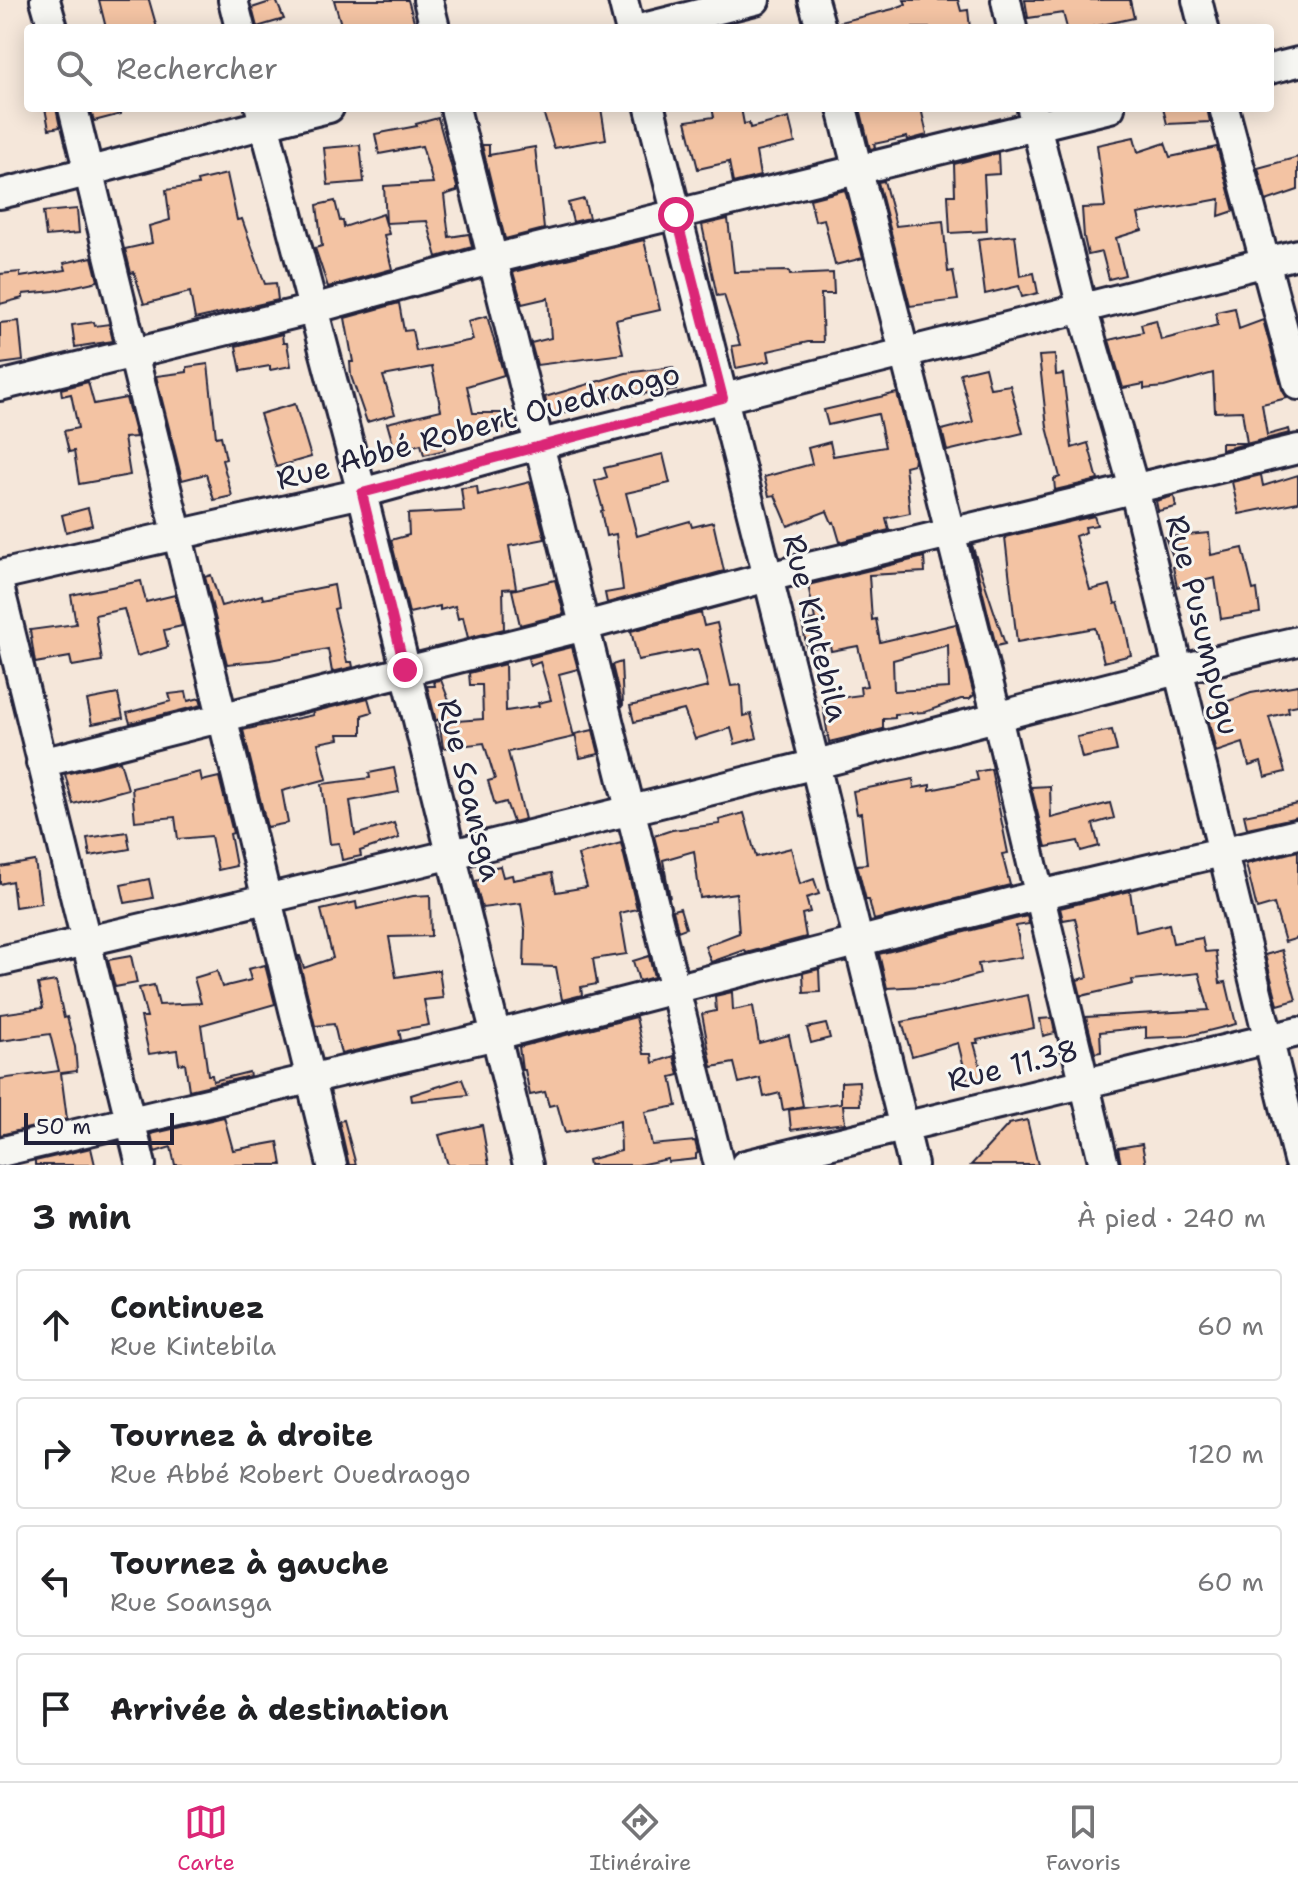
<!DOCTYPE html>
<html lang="fr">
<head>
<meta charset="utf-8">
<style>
  :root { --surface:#fff; --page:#f6f6f6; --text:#202124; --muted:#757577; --line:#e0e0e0; --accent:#db2777 }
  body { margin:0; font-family:"Shantell Sans",sans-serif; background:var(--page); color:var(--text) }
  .scale { position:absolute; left:24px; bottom:20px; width:150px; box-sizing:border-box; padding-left:8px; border:4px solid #22223b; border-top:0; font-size:22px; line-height:28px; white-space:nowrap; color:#22223b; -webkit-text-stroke:6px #f6f6f2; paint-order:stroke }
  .stop { position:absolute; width:24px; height:24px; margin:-18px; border:6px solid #db2777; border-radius:50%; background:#fff }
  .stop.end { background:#db2777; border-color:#fff; box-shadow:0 2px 8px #0008 }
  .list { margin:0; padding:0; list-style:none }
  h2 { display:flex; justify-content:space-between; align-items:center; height:104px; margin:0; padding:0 32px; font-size:34px }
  h2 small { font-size:26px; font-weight:400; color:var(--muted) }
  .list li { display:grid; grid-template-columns:52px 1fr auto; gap:24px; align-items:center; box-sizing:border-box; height:112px; margin:0 16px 16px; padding:0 16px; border:2px solid var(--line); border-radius:8px }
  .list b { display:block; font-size:30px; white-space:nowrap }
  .list p { margin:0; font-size:26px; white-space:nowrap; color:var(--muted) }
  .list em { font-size:26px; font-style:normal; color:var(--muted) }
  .icon { flex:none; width:44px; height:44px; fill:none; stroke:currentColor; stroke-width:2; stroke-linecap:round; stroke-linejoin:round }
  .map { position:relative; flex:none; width:1298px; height:1165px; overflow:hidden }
  .search { position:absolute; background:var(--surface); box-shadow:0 4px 20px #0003; left:24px; right:24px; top:24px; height:88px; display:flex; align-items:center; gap:20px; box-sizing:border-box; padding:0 28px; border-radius:8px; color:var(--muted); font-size:30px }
  .sheet { height:616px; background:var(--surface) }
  nav { display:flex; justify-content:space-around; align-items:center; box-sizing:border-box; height:112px; border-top:2px solid var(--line); background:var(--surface); font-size:22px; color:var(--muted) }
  nav a { display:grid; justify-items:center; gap:4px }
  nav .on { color:var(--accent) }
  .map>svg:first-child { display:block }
  .building { fill:#f3c3a3; stroke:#22223b; stroke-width:2; fill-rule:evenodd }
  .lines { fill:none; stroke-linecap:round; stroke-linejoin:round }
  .minor-casing { stroke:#22223b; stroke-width:34 }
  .minor { stroke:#f6f6f2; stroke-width:28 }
  .route { stroke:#db2777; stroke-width:10 }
  .labels { text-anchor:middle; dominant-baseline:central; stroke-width:6; stroke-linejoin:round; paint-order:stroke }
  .street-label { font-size:30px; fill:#22223b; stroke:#f6f6f2 }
</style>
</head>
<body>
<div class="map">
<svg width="1298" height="1165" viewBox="0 0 1298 1165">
  <rect width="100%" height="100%" fill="#f5e7da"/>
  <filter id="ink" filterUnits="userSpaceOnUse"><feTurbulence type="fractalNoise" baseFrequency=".0125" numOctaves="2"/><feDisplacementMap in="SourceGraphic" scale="16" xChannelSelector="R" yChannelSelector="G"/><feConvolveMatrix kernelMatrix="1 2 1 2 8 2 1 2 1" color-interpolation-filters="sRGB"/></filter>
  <g filter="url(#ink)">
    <path class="building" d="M99,0H149L157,28H106Z
      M276,0L284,19L257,27L252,8Z
      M334,0H408L416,28H342Z
      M904,0H958L961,11L968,10L970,28H841L840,22L893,9L906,4Z
      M1025,0H1130L1134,18L1088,28H1067L1063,13L1028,18Z
      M45,108H56L60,127L49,129Z
      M90,108H121V114L94,121Z
      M542,108H601L606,139L554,148Z
      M712,108H741L744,124L749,123L750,128L789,118L795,143L756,152L760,176L733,183L729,162L698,169L686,121L714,117Z
      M860,108H921L927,135L908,140L907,137L874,144L875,148L870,149Z
      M1163,108H1207L1210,122L1167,124Z
      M438,118L457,187V191L444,195L449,237L469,234L472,247L437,257L427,221L386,223L384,186L433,183L422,146L379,154L375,134L417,126L416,124Z
      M1134,137L1138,152L1165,143L1170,157L1217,147L1234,211L1219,216L1220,199L1138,214L1142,230L1116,238L1125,275L1109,279L1102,252L1088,255L1084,237L1082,208L1105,207L1097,145Z
      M360,145L364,182L328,185L324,148Z
      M482,145H489V155L535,147L544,229L505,239Z
      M998,153L999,174L984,175L987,231L950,233L948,195H955L954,164Z
      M1298,157V190L1266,201L1258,168Z
      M227,174L237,220L242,219L265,284L276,283L278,300L195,319L190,292L144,304L134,272L131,273L125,249L152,243L149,226L170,220L166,190L198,185L197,181Z
      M884,181L896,226L943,221L948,272L953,271L958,300L910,306L878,182Z
      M845,190L863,258L835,265L824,219L815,221L810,199Z
      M584,199L589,218L573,222L568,203Z
      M335,201L340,221H343L344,227L383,214L389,234L384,235L392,269L328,287L315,248L322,246L317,205Z
      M77,209L79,233L46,236L43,212Z
      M728,219L734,272L789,271L790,275L833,273L834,294H821L823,342H808L768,351L770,361L736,368L732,346L740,345L724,295L717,296L702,225Z
      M1015,235L1020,276L1034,273L1038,293L1022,297L1019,286L985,294L978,239Z
      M644,240L660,310L616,320L623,354L537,365L531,343L551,338L548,298L522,304L513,272Z
      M92,257L98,281L54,291L23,294V298L0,304V274L20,272V277L66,270L64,263Z
      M399,303L404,331L412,330L416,351L473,340L468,321L487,316L504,375L467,386L473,413H503L504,428L464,429L466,436L443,442L445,450L424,455L421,444L395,451L387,423L441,410L432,367L383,376L395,414L367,422L351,376L350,362H353L345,318Z
      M1235,308L1239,329L1263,320L1282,389L1287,398L1262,404L1267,435L1289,429L1290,433L1221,450V443H1247L1242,411L1215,412L1213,373L1164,387L1144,389V384L1123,388L1109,340L1143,332L1141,324L1156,320L1161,340L1218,325L1216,312Z
      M19,321L23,361L0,364V323Z
      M94,322L95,326L109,324L113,341L75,347L72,325Z
      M282,334L283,343H287L291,366L270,370V366L241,371L236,346Z
      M1055,355L1056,375L1063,374L1072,448L1088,443L1098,480L1055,490L1054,479L1060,477L1047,427L1039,356Z
      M208,364L216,437L221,436L226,459L222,460L232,496L214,500L206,474L182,480L156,376L187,372V367Z
      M673,367L676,390L606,398V402L549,416L545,397L626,373Z
      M985,367L990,388L1010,385L1023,433L947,451L942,430L973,422L960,373Z
      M88,382L94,404L126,398L136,437L124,438L130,475L79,484L74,451L69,452L64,431L78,428L71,394L62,396L61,389Z
      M897,393L914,459L913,464L905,466L910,513L886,518L889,530L840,542L834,522L832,523L827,511L788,526L775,495L769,496L764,477L812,464L808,448L830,442L833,456L885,447L878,414L828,425L824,410Z
      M295,404L311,457L276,467L260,414Z
      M663,454L670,483L626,493L637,536L690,521L692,527L713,522L724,571L607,603L605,593L623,590L616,534L606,536L601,511L603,510L595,481L607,477L604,468Z
      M1261,475L1263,486L1298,475V502L1239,514L1232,482Z
      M530,482L545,539L509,546L516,588L503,589L504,629L468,638L463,617L458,619L455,606L440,610V606L409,613L391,540L409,535L408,514L464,511L461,488L477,486L478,495Z
      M1174,496L1176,507L1158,511L1156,501Z
      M88,508L92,525L66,532L62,515Z
      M1094,516L1097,525L1085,527L1086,532L1075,536L1090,590L1110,585L1115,604L1118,603L1124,622L1131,655L1104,662L1095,628L1017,642L1005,537Z
      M1209,533L1211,555L1243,548L1253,590L1257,589L1260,613L1221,619L1215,578L1177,587L1173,567L1177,566L1165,537Z
      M971,545H972L1005,644L996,646Z
      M924,557L925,572L869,575L872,620L876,619L880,642L956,624L974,695L969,699H961L925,712L895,714V718L883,719V729L829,742L822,700L861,695L860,687L867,686L858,646L831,651L830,645L807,649L802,622L815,619L808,585ZM948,645L949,688L894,691L893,660Z
      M211,575L221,606L262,595L263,599L334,585L338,608L334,609L347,662H352L353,667L332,672L328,649L270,660L227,664L205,577Z
      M555,580L564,614L520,625L512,590Z
      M141,581L146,602L175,595L182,626L164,630L168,647L137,656L124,609L95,615L102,661L72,666L70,657L35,663L30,630L76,624L71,595Z
      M701,613L704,626L717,623L731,686L741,685L743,716L751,714L757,738L735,744L731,728L695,739L684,710L634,722L630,706L708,687L698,649L638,660L631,631Z
      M572,647L578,669L559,674L574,737L508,752L525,819L513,822L506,802L495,805L488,781L495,779L484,743L443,748L439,719L436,721L427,686H435L434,681L441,680L457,721L483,719L482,685H470L469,673L505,664L506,711L539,706L538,703L551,700L540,662L530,666L528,658Z
      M621,662L623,705L622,706L612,665Z
      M1298,685V705L1288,707L1289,712L1269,717L1285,772L1265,777L1261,762L1249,766L1243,743L1216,752L1206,709L1251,693Z
      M186,692L188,701L200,698L202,705L130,723L127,713L171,701L169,694Z
      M118,694L123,718L92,724L87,700Z
      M368,698L372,712L362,715V734H338L339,739L318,743L327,779L282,791L288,823L267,827L243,730L313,715L312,712Z
      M593,730L599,754L580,758L575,734Z
      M1112,730L1117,751L1082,758L1077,737Z
      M120,761L128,789L73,804L65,774Z
      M394,768L399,792L350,801L355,835L394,823L399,838L360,851L361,856L342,860L339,843L330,844L322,784L370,778L369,773Z
      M991,769L1008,853L1002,854L1010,885L874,920L869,900H866L857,865L867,864L861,813L857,814L853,791L913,779L914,788L930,785V790L978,780L976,772Z
      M200,772L202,781L219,777L233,833L230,834L236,866L218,870L211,836L178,839L175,817L135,821L132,788Z
      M1050,786L1051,818L1110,803L1114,818L1093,824L1099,846L1081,851L1078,841L1046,847L1031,787Z
      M1298,804V817L1247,828L1244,815Z
      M744,813L756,857L791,848L800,884L814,879L819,894L806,898L810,912L802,914L806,937L746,953L745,950L711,962L705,946L739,933L736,893L700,898L694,851L663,860L670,898L654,836L672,830L720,824L719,820Z
      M127,832L130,849L90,856L87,838Z
      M621,843L637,909L620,913L627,954L593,959L597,984L581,987L582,995L562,1000L556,967L524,966L525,930L521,903L482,908L475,881L484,879L482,870L500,866L503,877L512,875L513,880L552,873L556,892L587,887L578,855Z
      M1298,851V938L1285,942L1274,904L1257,909L1246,864Z
      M35,861L41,903L15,907L12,881L0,884V867Z
      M149,879L153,898L125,903L121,885Z
      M1130,891L1136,932L1169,924L1173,943L1202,938L1205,952L1216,951L1220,983L1226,982L1236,1024L1188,1036L1146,1038V1027L1100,1032L1101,1052L1095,1053L1086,1017L1209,1010L1199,973L1132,980L1133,984L1081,996L1077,980L1088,977L1075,918L1063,920L1060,908Z
      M430,895L431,936L389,937L396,977L439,970L443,998L424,1000L429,1025L399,1030L401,1040L341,1054L334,1024L315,1026L298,956H300L304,968L333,958L321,910L356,902L357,909L413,896Z
      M680,908L686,928L678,931L673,910Z
      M1027,916L1029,924L1016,926L1022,957L978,964L980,974L941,985L887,988L879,954Z
      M1282,950L1296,1000L1278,1005L1265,955Z
      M131,956L137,983L115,987L108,960Z
      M649,956L654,977L639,981L633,961Z
      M265,965L275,1004L201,1025L208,1075H212L213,1081L249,1072L250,1076L189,1090L185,1063L179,1064L177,1050L149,1054L141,1017H147L139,988L154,985L159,1005L201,1003L194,978L217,971L222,987L251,980L248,969Z
      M819,969L820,992L804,993L803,973Z
      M56,981L64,1018L67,1017L75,1047L77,1071L61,1073L67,1119L0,1135V1079L59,1071L50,1034L0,1041V1014L43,1008L38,984Z
      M732,992L733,1010L753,1006L759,1043L789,1035L803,1106L783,1110L780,1093L764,1097L760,1078L739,1083L734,1063L712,1067L702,1014L716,1011L715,996Z
      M1028,995L1034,1028L977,1040L978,1043H974L984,1079L968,1083L958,1043L912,1056L902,1022Z
      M636,1017L644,1054H652L653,1063L674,1056L679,1075L671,1077L677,1106L645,1112L652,1145L695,1141L698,1153L696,1154V1159L668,1162V1159L638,1165H589L588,1160L621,1151L620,1121L565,1133L557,1104L549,1106L545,1092L530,1095L525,1070H522L519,1047Z
      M1052,1018L1055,1033L1043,1036L1040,1019Z
      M826,1024L830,1038L811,1043L807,1028Z
      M462,1079L468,1095L412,1101L411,1095Z
      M859,1081L860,1105H843L845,1123L791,1130L789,1110L841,1103V1082Z
      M224,1117L233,1150L278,1142L282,1165H175L171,1147L155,1152L151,1134Z
      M344,1120L356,1165H349L339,1121Z
      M1027,1120L1038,1165H971L1009,1124Z
      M482,1125L489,1165H448L439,1135Z
      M1142,1144L1146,1165H1121L1118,1148Z
      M91,1148L95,1165H35V1161Z"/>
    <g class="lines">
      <g class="minor-casing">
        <path id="minor" d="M45,0L53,28
          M233,0L240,28
          M428,0L435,28
          M623,0L630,28
          M813,0L821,28
          M1006,0L1012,28
          M1197,0L1204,28
          M643,28L755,0
          M1270,69L1298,62
          M73,108L332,1165
          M260,108L362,493L528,1165
          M455,108L719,1165
          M650,108L815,764L913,1165
          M842,108L997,717L1104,1165
          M1224,108L1298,385
          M1032,109L1082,308L1134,488L1298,1160
          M0,194C110,168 219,134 329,108
          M0,386L313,309L493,259L1110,108
          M0,575L362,493L541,444L1298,254
          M0,590L141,1165
          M41,763L585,626L768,577L1298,449
          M0,961C273,899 545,832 816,764C977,723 1136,678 1298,641
          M0,1152L496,1035L1039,895L1298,834
          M745,1165L1298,1032"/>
      </g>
      <use href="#minor" class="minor"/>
    </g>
  </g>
  <g class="lines" filter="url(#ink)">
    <path class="route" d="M405,670L362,493L723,398L676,215"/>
  </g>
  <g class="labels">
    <g class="street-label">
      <text transform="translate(478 426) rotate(-15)">Rue Abbé Robert Ouedraogo</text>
      <text transform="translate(1203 625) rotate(76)">Rue Pusumpugu</text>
      <text transform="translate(816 628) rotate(76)">Rue Kintebila</text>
      <text transform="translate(470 790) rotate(76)">Rue Soansga</text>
      <text transform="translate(1013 1065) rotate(-14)">Rue 11.38</text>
    </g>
  </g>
</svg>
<div class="scale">50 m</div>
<div class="stop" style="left:676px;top:215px"></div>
<div class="stop end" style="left:405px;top:670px"></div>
<div class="search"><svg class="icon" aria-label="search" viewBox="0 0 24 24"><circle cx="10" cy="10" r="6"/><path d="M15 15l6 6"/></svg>Rechercher</div>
</div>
<section class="sheet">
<h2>3 min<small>À pied · 240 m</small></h2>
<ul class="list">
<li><svg class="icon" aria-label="ahead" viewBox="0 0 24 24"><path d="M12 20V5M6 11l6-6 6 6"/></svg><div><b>Continuez</b><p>Rue Kintebila</p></div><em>60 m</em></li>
<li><svg class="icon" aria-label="right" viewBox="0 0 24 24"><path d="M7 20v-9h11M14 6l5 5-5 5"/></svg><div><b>Tournez à droite</b><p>Rue Abbé Robert Ouedraogo</p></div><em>120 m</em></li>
<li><svg class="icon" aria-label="left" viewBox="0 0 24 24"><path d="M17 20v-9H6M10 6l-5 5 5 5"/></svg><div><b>Tournez à gauche</b><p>Rue Soansga</p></div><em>60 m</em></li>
<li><svg class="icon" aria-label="arrive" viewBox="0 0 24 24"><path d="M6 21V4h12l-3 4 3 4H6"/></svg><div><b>Arrivée à destination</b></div></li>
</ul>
</section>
<nav>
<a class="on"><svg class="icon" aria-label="map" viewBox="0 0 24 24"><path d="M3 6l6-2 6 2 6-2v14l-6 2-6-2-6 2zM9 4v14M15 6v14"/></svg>Carte</a>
<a><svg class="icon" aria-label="directions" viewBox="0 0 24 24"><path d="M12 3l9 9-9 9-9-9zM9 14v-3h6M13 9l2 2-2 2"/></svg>Itinéraire</a>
<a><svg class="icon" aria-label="saved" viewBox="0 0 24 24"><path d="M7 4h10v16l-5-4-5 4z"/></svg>Favoris</a>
</nav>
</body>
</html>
